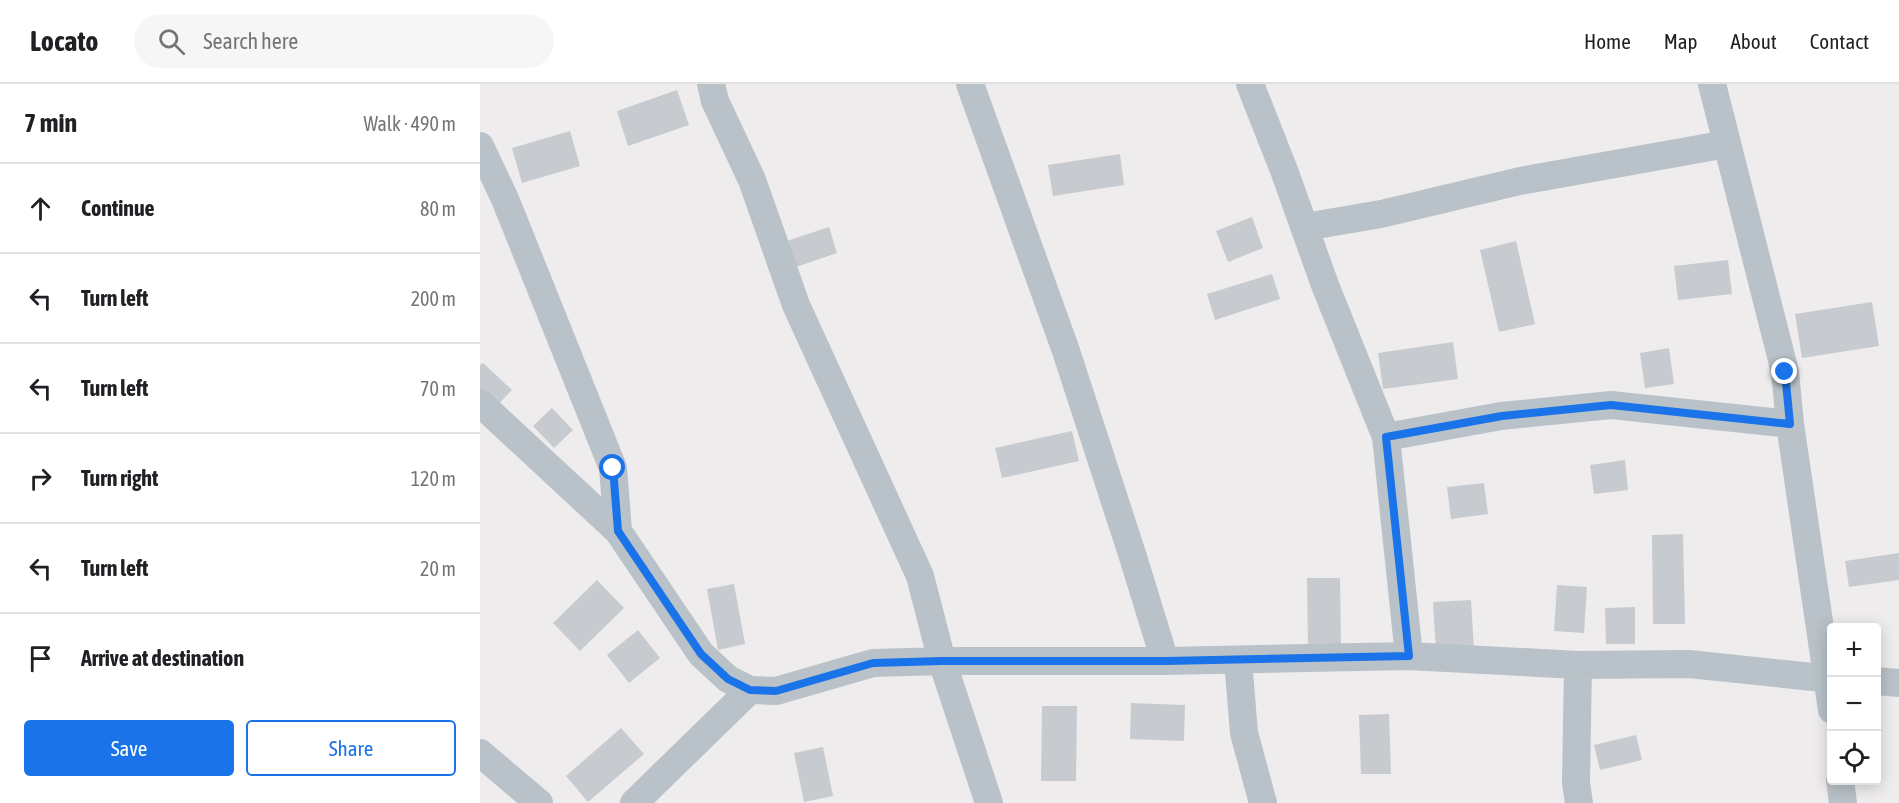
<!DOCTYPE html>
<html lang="en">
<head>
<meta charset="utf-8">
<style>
  :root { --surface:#fff; --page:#f6f6f6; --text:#202124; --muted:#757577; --line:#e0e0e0; --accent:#1a73e8 }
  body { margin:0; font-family:"Asap Condensed",sans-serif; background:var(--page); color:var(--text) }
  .controls { position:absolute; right:18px; bottom:18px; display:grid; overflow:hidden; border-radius:6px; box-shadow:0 3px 15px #0003 }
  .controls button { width:54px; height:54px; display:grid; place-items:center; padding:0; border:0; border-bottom:2px solid var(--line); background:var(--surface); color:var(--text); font:30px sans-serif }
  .stop { position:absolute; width:18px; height:18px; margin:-14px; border:4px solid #1a73e8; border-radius:50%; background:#fff }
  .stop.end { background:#1a73e8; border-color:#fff; box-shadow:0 2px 6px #0008 }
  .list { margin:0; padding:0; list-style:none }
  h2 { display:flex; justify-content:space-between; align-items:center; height:78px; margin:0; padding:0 24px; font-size:26px }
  h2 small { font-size:20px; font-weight:400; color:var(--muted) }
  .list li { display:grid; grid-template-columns:39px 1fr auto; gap:18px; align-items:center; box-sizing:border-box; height:90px; padding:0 24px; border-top:2px solid var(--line) }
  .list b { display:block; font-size:22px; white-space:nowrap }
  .list em { font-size:20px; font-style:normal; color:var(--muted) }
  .actions { display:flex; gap:12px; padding:18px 24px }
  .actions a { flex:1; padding:14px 0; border:2px solid var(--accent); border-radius:6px; text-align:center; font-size:21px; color:var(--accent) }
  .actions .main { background:var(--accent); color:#fff }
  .icon { flex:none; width:33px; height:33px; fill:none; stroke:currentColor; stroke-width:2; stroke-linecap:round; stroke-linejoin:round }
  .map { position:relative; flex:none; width:1419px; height:719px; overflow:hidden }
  header { display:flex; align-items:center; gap:36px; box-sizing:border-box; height:84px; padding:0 30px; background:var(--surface); border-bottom:2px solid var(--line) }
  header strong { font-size:28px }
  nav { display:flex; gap:33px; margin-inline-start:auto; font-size:21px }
  .search { width:420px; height:54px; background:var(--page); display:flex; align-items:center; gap:15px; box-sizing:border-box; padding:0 21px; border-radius:33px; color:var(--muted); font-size:22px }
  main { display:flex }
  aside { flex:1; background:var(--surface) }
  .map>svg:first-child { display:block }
  .building { fill:#c7cacf }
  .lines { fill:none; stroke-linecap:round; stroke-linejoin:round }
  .minor { stroke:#b9c2c8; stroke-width:28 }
  .route { stroke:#1a73e8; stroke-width:8 }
</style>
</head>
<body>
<header>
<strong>Locato</strong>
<div class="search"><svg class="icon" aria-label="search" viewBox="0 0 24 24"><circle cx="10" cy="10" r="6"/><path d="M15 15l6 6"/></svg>Search here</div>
<nav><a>Home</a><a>Map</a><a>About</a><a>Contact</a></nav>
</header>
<main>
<aside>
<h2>7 min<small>Walk · 490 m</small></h2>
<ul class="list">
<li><svg class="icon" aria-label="ahead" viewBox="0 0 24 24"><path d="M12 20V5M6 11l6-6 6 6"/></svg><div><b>Continue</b></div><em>80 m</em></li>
<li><svg class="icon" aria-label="left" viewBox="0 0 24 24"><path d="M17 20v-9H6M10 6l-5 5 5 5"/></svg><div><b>Turn left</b></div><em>200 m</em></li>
<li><svg class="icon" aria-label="left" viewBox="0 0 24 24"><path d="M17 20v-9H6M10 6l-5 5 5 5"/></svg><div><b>Turn left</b></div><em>70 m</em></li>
<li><svg class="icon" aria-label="right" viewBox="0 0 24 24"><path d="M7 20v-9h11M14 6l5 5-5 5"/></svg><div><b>Turn right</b></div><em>120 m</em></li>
<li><svg class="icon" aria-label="left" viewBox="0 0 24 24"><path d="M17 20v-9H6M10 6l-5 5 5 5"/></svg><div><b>Turn left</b></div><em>20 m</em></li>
<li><svg class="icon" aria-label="arrive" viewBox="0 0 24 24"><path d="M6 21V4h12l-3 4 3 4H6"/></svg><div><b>Arrive at destination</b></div></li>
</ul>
<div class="actions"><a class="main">Save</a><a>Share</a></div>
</aside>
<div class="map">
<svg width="1419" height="719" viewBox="0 0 1419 719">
  <rect width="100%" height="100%" fill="#efeced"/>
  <path class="building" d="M197,6L209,41L148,62L137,27Z
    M90,47L100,82L42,99L32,64Z
    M640,70L644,101L573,112L568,81Z
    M772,133L783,164L748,178L736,147Z
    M349,143L357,169L313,184L304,158Z
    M1036,157L1055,240L1019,248L1000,166Z
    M1248,176L1252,210L1198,216L1194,182Z
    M792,190L800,215L735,236L727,210Z
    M1392,218L1399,262L1322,274L1315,230Z
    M973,258L978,295L903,305L898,269Z
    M1189,264L1194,300L1165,304L1160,269Z
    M3,279L32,306L11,328L0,318V281Z
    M72,324L93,346L74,364L53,342Z
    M592,347L599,377L522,394L515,364Z
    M1145,376L1148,406L1114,410L1110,381Z
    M1004,399L1008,430L971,435L967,403Z
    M1203,450L1205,540H1173L1172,451Z
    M1419,469V496L1369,503L1365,477Z
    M827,494H860L861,564H828Z
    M117,496L144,524L100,567L73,539Z
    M254,500L265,560L238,566L227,505Z
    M1077,501L1107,503L1104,549L1074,547Z
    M991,516L994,566L956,568L953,518Z
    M1155,523V560H1126L1125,524Z
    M158,546L180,574L149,599L127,571Z
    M651,619L705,621L704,657L650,655Z
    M562,622H597L596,697H561Z
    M909,630L911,690H881L879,631Z
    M141,644L164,670L108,718L86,692Z
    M1156,651L1162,676L1120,686L1114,661Z
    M343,663L353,712L324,718L314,669Z"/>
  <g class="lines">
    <path class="minor" d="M231,0L235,17L272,96L316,221L440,492L462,577L509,719
      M490,0L586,267L653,473L685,577
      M770,0L805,89L845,201L906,353L929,572
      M1232,0L1305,288L1310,340L1352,626
      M0,62L25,115L133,384L138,447
      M825,143L901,130L1040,97L1247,60
      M0,319L138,447L221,570L248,595L270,606L296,607L393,579L462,577H685L929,572L1098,581L1209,580L1352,595
      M906,353L1021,332L1131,321L1310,340
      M758,576L764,649L783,719
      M1098,581L1096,699L1099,719
      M1396,597L1419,599
      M0,669L59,719
      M1360,696L1363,719
      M154,719L270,606"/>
  </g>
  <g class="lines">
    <path class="route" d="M133,384L138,447L221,570L248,595L270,606L296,607L393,579L462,577H685L929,572L906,353L1022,332L1131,321L1310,340L1305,288"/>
  </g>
</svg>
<div class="controls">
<button>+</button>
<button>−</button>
<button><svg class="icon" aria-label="locate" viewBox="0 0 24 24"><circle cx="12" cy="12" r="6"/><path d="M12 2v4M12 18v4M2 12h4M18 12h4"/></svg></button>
</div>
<div class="stop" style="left:133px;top:384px"></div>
<div class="stop end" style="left:1305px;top:288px"></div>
</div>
</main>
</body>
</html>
